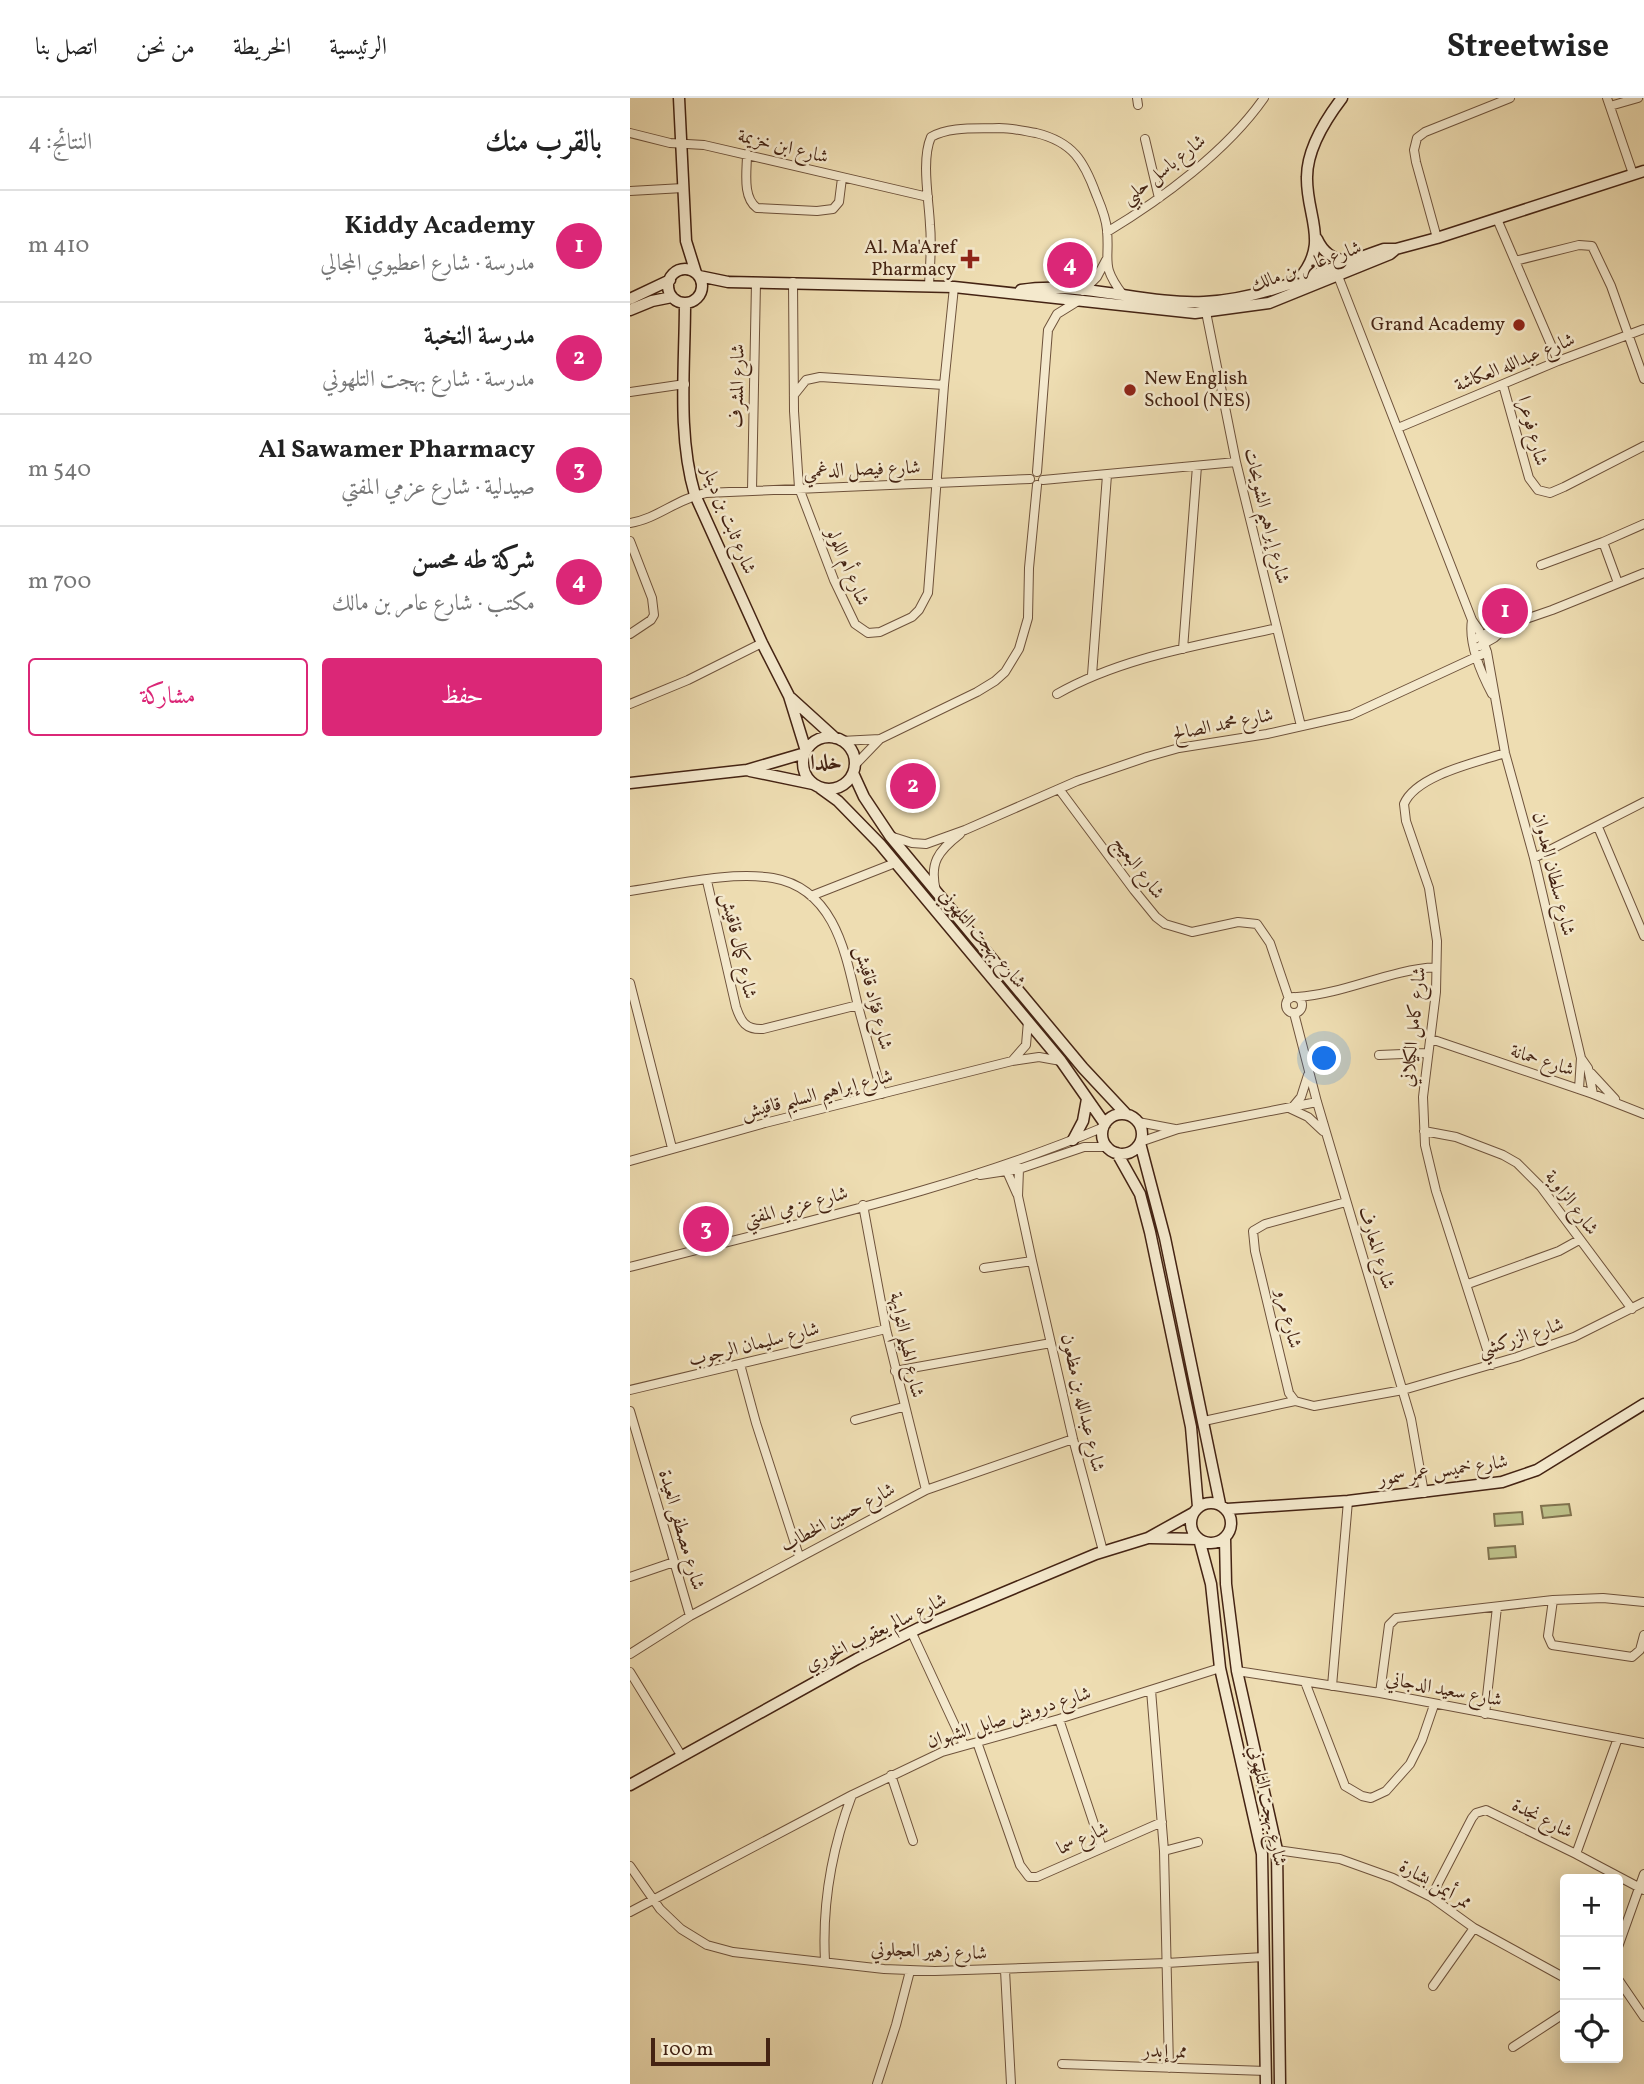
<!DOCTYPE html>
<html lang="ar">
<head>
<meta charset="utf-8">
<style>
  :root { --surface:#fff; --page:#f2f2f2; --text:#222; --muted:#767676; --line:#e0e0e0; --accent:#db2777 }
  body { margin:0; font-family:Vollkorn,Amiri,serif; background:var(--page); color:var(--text); direction:rtl }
  .controls { position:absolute; right:21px; bottom:21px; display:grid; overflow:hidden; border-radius:7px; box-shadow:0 4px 18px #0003 }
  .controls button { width:63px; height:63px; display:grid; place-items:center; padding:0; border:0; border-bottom:2px solid var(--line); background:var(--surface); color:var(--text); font:35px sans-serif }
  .scale { position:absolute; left:21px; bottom:18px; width:119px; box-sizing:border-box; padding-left:7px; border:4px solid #442313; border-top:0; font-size:19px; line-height:24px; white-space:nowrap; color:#442313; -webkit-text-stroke:5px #f4e9cd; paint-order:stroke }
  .you { position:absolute; left:695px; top:961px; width:24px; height:24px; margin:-18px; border:5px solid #fff; border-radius:50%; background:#1a73e8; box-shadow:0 0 0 10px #1a73e833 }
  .badge { display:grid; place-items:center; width:46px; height:46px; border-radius:50%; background:var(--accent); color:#fff; font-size:23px; font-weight:700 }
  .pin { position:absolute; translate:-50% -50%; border:4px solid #fff; box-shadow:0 2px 7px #0006 }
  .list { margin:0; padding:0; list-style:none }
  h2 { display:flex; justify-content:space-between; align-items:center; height:91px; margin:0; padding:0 28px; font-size:30px }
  h2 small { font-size:23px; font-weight:400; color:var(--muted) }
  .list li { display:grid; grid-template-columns:46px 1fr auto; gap:21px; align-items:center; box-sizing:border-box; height:112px; padding:0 28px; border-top:2px solid var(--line) }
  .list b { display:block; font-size:26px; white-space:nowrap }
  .list p { margin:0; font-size:23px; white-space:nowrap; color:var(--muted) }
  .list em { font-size:23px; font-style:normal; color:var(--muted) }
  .actions { display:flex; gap:14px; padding:21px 28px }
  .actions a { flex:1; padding:16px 0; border:2px solid var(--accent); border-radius:7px; text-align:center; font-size:24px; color:var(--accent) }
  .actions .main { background:var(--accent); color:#fff }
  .icon { flex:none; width:38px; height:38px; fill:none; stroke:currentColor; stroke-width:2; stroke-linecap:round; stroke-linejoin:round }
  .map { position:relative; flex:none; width:1014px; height:1986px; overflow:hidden; direction:ltr }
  header { display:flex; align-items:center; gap:42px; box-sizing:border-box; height:98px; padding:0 35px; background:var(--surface); border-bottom:2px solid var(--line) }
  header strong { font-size:33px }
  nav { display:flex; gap:38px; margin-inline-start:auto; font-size:24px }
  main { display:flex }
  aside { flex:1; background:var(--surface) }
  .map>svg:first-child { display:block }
  .grass { fill:#bdc089; stroke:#80724e; stroke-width:2 }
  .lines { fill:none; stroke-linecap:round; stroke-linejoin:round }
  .street-casing { stroke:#6e523b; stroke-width:10 }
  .secondary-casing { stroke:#442313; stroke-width:13 }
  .street { stroke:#f4e9cd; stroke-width:8 }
  .secondary { stroke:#f4e9cd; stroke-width:10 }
  .poi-dot { fill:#8f2418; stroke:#f4e9cd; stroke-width:2.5 }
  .labels { text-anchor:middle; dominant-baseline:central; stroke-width:5; stroke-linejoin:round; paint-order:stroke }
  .street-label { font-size:19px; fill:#442313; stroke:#f4e9cd }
  .poi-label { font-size:19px; fill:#442313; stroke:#f4e9cd; text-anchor:end }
  .neighbourhood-label { font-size:21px; font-weight:bold; fill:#442313; stroke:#f4e9cd }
</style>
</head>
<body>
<header>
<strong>Streetwise</strong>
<nav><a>الرئيسية</a><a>الخريطة</a><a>من نحن</a><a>اتصل بنا</a></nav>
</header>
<main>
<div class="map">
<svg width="1014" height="1986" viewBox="0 0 1014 1986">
  <rect width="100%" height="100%" fill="#eeddb2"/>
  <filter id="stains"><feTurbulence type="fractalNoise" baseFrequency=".00286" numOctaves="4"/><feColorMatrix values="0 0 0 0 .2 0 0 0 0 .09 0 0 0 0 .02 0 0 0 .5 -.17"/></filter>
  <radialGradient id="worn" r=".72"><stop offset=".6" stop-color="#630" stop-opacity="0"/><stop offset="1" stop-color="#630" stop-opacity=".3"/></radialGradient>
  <path class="grass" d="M939,1406L941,1417L913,1420L911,1408Z
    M892,1414L893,1426L865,1428L864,1416Z
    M885,1448L886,1459L859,1461L858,1450Z"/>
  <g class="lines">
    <g class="street-casing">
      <path id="street" d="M507,0L508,7
        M977,0L1003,76
        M980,8L1008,0
        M0,35L40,45L74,47L298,99
        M515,41L529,100
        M117,56C117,73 112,99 127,110L187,113L203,111L209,104L212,80
        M0,93L53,90
        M867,121L928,263
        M477,134C532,101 597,53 634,0
        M807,140L786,64L784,52L787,40L795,34L880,0
        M885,163L949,147L962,148L981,188L1014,281
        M708,178L842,522L849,532L857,554L875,655L904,760L951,960L958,970L963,996
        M163,184L164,313L169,390L204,482L225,526L238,535L250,534L282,519L289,512L298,495L314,287L324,189
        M299,187C300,167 302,147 300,127C299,102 291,62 301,39C320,28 347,31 369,30C382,30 394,33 406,35C443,44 454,63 466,96C471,108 476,119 477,132C480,165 470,166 493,197
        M453,193L467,179L476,162
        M576,214L606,364L671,628
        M873,287L899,380L908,392L920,395L934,389L1014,348
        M0,294L55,286
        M164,297L176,282L190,279L314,287
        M768,330L928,263L1014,231
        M407,374L418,232L427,216L448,203
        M413,382L606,364
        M122,392L126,184
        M0,425C27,421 48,400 76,395L400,381
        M0,443L22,500L24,517L21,522L0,536
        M911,467L973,444
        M988,485L973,444L1014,426
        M842,522C838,546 851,575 862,596
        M843,542L861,533L922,512L1014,475
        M850,548L864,540L876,529
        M553,551L567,368
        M462,577L477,377
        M427,596C494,558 573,547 647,530
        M0,606L58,582L132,545
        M211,643L250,641L347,594L365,583L375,574L389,551L398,520L399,470L407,387
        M224,668L250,641
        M429,691L504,792L526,819L535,826L562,834L608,824L627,826L640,845L659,901
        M968,729L1014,838
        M260,738L282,745L296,746L335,732L447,683L517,659L549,650L637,636L721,617L857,554
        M904,760L1014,704
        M77,783L106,909C111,924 116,932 133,931L228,907
        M0,793C44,787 99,773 143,780C206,791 216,858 228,908C236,938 244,967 252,996
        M306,793C299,765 308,753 330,736
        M181,798L265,765
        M0,885L42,1050
        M656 907a8 8 0 1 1 16 0a8 8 0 1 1-16 0Z
        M667,899C715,896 758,872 806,869
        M664,915L687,1004L781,1321L794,1395
        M801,941L963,996L1014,1016
        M749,957L797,955
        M382,963L396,947L398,923
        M961,975L985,1001
        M678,977L671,999L661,1011L678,1019L693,1033
        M949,991L951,960
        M508,1024L545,1031
        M794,1033L826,1039L873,1057L887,1065L911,1089L1002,1211
        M510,1044L548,1031L687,1004
        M0,1063L135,1025L382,963L409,959L431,963
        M386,1063L389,1071L388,1098L402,1163L443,1341L473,1453
        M375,1069L387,1096
        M350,1077L389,1071L454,1049H478
        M716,1104L635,1126L623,1133L625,1153L659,1295L665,1303L684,1308L773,1292L887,1259L944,1239L1014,1204
        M233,1107L256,1231L296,1392
        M0,1169C159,1127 323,1093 474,1029
        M354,1170L402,1163
        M838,1186L929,1153L949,1142
        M110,1266L126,1325L169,1458
        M862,1267L806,1093L795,1047L793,999L806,894L807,843L799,790L776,723L774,706C786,677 848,664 875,655
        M265,1273L421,1245
        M0,1292L256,1231
        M0,1313L60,1518
        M225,1322L273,1309
        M574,1323L665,1303
        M0,1479L44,1464
        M923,1502L918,1538L922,1547L1002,1559L1010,1552L1014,1537
        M281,1533L334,1647
        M0,1556L60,1518L296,1392L443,1341
        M607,1573L750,1595L1014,1645
        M0,1574L51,1657
        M675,1584L715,1688L732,1698L741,1700L756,1693L780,1666L792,1642L804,1607
        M702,1588L718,1403
        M521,1592L534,1753L539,1970
        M750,1595L759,1527L766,1520L923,1502L973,1500L1014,1504
        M855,1616L867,1509
        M429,1621L472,1750
        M347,1644L390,1767L399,1779H407L532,1724
        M261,1677L283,1743
        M647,1752L710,1761L763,1780L801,1799L844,1830L935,1880
        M534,1753L568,1744
        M946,1756L988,1640
        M0,1768L30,1811L51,1831L77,1847L103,1854L254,1871L305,1873L537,1865L633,1859
        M801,1799L842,1720L846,1715L856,1712L946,1756L1014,1792
        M0,1814L222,1697
        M988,1849L1014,1776
        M195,1863C192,1806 202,1750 222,1697L312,1654L429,1621L590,1570
        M375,1872L381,1986
        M988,1881L1014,1919
        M803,1888L844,1830
        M883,1949L935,1915
        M432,1966L636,1973
        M247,1986L266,1927L280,1873"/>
    </g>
    <g class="secondary-casing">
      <path id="secondary" d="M49,0L56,143L66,175
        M687,141C693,154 702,161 717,163
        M38 188a17 17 0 1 1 34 0a17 17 0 1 1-34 0Z
        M69,178L98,184L324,189L565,215L639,205L760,156L766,151
        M668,182C701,145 676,119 677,79C677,52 696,21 712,0
        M391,192C449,182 515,207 574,204C638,201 695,171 754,151H766L807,140L1014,73
        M0,201L40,182
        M55,205C55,268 47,336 65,397L132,545L159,598L176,653
        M0,212L22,203L42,199
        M161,600L205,640
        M173 665a26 26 0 1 1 52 0a26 26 0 1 1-52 0Z
        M120,673L183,686
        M223,675L234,699L260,738L453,970L496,1016
        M0,685L117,672L175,655
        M190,690L208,703L250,746L431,963L475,1026
        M472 1036a20 20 0 1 1 40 0a20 20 0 1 1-40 0Z
        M443,1042L453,1023L457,1001
        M510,1045L535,1140L590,1406
        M487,1055L510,1096L520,1134L561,1329L568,1409
        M561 1425a20 20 0 1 1 40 0a20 20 0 1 1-40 0Z
        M597,1411L718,1403L872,1384L907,1372L1014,1306
        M521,1440L568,1441
        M595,1440L596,1486L607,1573L647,1752L650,1986
        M569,1441L581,1486L590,1570L632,1756L636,1986
        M0,1687L227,1561L289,1530L466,1456L518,1440L563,1415"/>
    </g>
    <use href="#street" class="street"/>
    <use href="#secondary" class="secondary"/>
  </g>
  <g class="poi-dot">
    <path d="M336.5 150.5h7v7h7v7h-7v7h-7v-7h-7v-7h7z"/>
    <circle cx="889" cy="227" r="7"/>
    <circle cx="500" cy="292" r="7"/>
  </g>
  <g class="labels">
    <g class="street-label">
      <text transform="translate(153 49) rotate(14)">شارع ابن خزيمة</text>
      <text transform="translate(534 72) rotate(-38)">شارع باسل حلبي</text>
      <text transform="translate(676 169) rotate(-20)">شارع عامر بن مالك</text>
      <text transform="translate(885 265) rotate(-22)">شارع عبدالله العكاشة</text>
      <text transform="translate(108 288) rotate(-89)">شارع المشرف</text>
      <text transform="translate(902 333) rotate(75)">شارع فوعرا</text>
      <text transform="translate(232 372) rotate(-2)">شارع فيصل الدغمي</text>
      <text transform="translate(636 418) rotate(76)">شارع إبراهيم الشويحات</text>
      <text transform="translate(98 422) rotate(68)">شارع ثابت بن دينار</text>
      <text transform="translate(217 469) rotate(67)">شارع أم اللولو</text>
      <text transform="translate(593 627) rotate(-11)">شارع محمد الصالح</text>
      <text transform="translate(508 770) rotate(53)">شارع البعيج</text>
      <text transform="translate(923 776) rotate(76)">شارع سلطان العدوان</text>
      <text transform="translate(352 841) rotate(50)">شارع بهجت التلهوني</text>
      <text transform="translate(108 848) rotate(77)">شارع كمال قاقيش</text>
      <text transform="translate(243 900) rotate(76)">شارع فؤاد قاقيش</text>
      <text transform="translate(784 929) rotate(-84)">شارع كامل الكيلاني</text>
      <text transform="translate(912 963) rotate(18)">شارع حمانة</text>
      <text transform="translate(187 997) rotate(-14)">شارع إبراهيم السليم قاقيش</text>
      <text transform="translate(941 1105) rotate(53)">شارع الزاوية</text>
      <text transform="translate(166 1109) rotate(-15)">شارع عزمي المفتي</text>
      <text transform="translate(746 1150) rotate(73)">شارع المعارف</text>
      <text transform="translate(658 1221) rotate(77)">شارع مرو</text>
      <text transform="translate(891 1240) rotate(-18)">شارع الزركشي</text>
      <text transform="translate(124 1247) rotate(-14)">شارع سليمان الرجوب</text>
      <text transform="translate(276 1247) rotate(78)">شارع الهيلم التوايهة</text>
      <text transform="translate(452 1305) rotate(77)">شارع عبدالله بن مظعون</text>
      <text transform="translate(813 1373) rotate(-8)">شارع خميس عمر سمور</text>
      <text transform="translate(208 1420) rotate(-28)">شارع حسين الخطاب</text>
      <text transform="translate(51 1432) rotate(74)">شارع مصطفى العيدة</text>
      <text transform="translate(246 1535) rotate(-26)">شارع سالم يعقوب الخوري</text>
      <text transform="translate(814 1592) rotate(11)">شارع سعيد الدجاني</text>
      <text transform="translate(379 1620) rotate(-17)">شارع درويش صايل الشهوان</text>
      <text transform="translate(637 1708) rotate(78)">شارع بهجت التلهوني</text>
      <text transform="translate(912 1721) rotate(27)">شارع نجدة</text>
      <text transform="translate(453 1741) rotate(-24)">شارع سما</text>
      <text transform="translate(805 1787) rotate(30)">ممر أيمن بشارة</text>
      <text transform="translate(299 1854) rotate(2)">شارع زهير العجلوني</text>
      <text transform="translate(535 1954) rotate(2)">ممر إبدر</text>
    </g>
    <g class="poi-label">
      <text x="326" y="150">Al. Ma'Aref<tspan x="326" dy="22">Pharmacy</tspan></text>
      <text x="875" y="227">Grand Academy</text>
      <text x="514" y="281" text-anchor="start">New English<tspan x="514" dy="22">School (NES)</tspan></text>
    </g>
    <g class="neighbourhood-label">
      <text x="196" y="665">خلدا</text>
    </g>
  </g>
  <rect width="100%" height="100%" filter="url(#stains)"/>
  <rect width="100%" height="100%" fill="url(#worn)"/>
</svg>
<div class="controls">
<button>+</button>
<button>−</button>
<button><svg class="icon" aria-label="locate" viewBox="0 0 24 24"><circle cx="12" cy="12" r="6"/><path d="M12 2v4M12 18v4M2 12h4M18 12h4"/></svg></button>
</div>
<div class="scale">100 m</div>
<div class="you"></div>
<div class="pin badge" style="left:875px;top:513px">1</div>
<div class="pin badge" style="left:283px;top:688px">2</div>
<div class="pin badge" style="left:76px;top:1131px">3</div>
<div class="pin badge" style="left:440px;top:167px">4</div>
</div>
<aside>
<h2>بالقرب منك<small>النتائج: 4</small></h2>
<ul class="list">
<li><span class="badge">1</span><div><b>Kiddy Academy</b><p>مدرسة · شارع اعطيوي المجالي</p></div><em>410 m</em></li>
<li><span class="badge">2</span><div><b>مدرسة النخبة</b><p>مدرسة · شارع بهجت التلهوني</p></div><em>420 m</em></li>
<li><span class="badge">3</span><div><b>Al Sawamer Pharmacy</b><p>صيدلية · شارع عزمي المفتي</p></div><em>540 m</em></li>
<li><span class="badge">4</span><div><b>شركة طه محسن</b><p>مكتب · شارع عامر بن مالك</p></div><em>700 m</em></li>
</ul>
<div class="actions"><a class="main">حفظ</a><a>مشاركة</a></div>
</aside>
</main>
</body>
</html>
